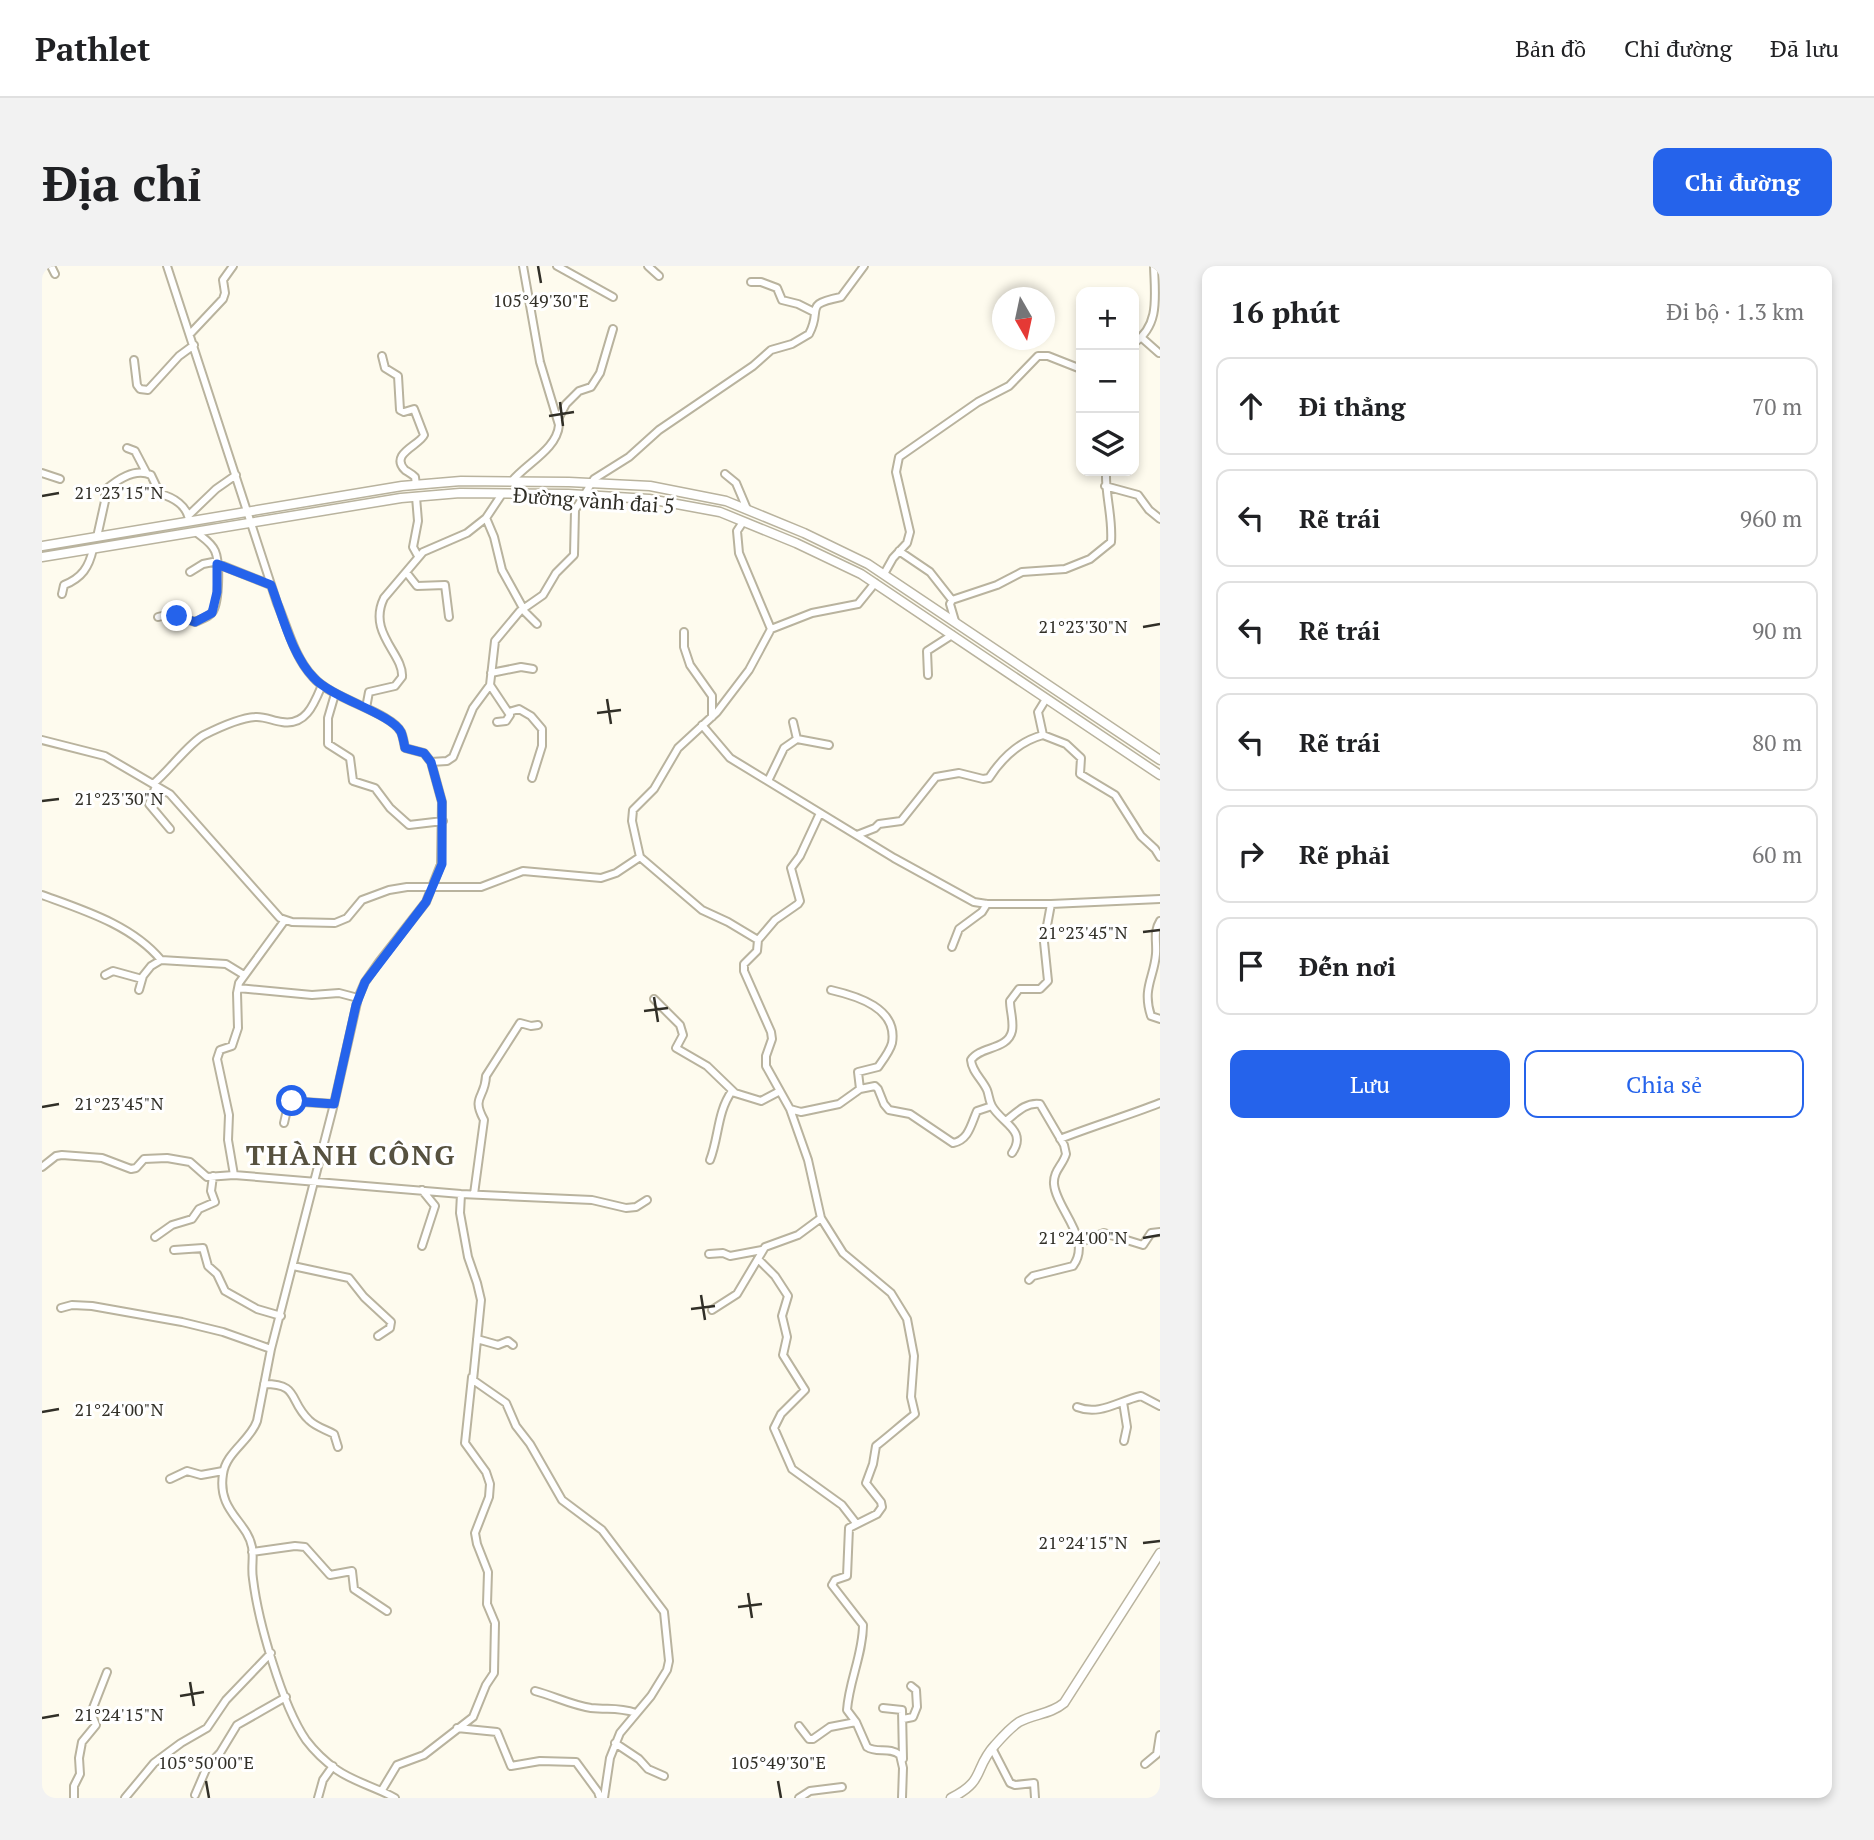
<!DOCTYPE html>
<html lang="vi">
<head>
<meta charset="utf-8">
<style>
  :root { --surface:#fff; --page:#f2f2f2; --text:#202124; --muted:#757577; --line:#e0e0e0; --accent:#2563eb }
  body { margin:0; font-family:"PT Serif",serif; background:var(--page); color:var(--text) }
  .controls { position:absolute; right:21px; top:21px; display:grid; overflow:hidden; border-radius:14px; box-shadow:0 4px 10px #0003 }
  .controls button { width:63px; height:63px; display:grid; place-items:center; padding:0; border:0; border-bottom:2px solid var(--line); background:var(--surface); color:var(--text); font:35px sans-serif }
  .compass { position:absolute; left:950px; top:21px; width:63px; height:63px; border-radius:50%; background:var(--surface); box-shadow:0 4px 10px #0003; rotate:171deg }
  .stop { position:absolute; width:21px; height:21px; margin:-16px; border:5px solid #2563eb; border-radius:50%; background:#fff }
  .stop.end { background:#2563eb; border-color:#fff; box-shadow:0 2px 7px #0008 }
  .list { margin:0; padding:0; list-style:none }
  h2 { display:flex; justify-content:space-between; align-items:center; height:91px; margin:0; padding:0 28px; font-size:30px }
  h2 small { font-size:23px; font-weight:400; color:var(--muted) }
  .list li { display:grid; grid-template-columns:46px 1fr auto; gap:21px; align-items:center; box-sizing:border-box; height:98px; margin:0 14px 14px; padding:0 14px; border:2px solid var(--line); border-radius:14px }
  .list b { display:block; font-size:26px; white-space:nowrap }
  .list em { font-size:23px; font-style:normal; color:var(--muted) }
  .actions { display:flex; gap:14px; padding:21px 28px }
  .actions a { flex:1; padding:16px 0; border:2px solid var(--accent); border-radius:14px; text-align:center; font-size:24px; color:var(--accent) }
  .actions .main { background:var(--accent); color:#fff }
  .icon { flex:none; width:38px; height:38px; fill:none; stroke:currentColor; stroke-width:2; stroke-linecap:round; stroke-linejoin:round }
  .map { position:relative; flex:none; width:1118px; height:1532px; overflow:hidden; border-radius:14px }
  header { display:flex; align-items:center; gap:42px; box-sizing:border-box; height:98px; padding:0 35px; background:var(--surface); border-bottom:2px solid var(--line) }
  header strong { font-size:33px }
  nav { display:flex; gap:38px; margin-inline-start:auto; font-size:24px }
  .intro { display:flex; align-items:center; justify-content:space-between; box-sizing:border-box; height:168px; padding:0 42px }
  h1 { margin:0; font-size:49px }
  .button { padding:18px 32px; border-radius:14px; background:var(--accent); color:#fff; font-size:24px; font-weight:700 }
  main { display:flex; gap:42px; padding:0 42px }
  aside { flex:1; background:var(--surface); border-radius:14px; box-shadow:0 4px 10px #0003 }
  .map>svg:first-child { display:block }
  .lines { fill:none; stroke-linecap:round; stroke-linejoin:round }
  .minor-casing { stroke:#b9b39e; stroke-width:10 }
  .major-casing { stroke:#b9b39e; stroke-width:11 }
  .minor { stroke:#fff; stroke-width:6 }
  .major { stroke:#fff; stroke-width:8 }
  .route { stroke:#2563eb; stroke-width:9 }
  .ticks { fill:none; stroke:#312f27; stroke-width:2.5 }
  .labels { text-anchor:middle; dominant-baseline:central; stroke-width:6; stroke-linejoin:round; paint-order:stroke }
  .street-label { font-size:21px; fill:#312f27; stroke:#fff }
  .district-label { font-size:28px; font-weight:bold; letter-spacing:2px; fill:#56513f; stroke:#fff }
  .ticks-label { font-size:18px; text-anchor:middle; fill:#312f27; stroke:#fff; stroke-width:6; stroke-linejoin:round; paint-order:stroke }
</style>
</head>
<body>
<header>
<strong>Pathlet</strong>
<nav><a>Bản đồ</a><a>Chỉ đường</a><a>Đã lưu</a></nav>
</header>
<div class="intro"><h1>Địa chỉ</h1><a class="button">Chỉ đường</a></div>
<main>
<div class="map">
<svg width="1118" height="1532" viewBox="0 0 1118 1532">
  <rect width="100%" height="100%" fill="#fefbee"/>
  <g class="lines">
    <g class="minor-casing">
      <path id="minor" d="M9,0L13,8
        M125,0L235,337C246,362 252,391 271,411C289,433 349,446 359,466C361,470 362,477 363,482L382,487L389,496L400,536L399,598L384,636L337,696L323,716L316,732L292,838L229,1083L215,1155C208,1175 184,1186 181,1208C175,1245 205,1255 210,1281C212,1291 209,1302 211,1313C216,1355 240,1439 264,1474C273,1486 284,1496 295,1504C312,1516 334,1521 353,1532
        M515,0L571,31
        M606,0L617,10
        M709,16H719L735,22L740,34L756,38L772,46
        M148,68L181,33L183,27L181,14L191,0
        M1100,72L1117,87
        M1092,77C1118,59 1113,31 1112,0
        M340,90L343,102L356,110L358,144L362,146L372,143L382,169C378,179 347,188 363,204C366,206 370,208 373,211L374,219
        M92,94L95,119L98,123L106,124L137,90L152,79
        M516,153L524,138L537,125L549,121L558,107L571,63
        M85,182L93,185L104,206
        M0,207L18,213
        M683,208L694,217L705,243
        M470,215C485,197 515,183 517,159L498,96L481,0
        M1063,220L1096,229L1107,244L1118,253
        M374,231L376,255L371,281L376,290
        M147,249L174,223L194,209
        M444,252L452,271L460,304L481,342
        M701,256L695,265L697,287L729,363
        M55,271L63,235V224C75,214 93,201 109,209L118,228C131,231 146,240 147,255
        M857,285L888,306L910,334
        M148,306L161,298L171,296L229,319
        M364,306L375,320L403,319L407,351
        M842,308L851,292L865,277L868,266L854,206L857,191L936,136L967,120L996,90H1006L1039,103
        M833,317L816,338L770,347L729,363L707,404L675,446L636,482L612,523L591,544L590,555L598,591L660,644L686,656L716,674L715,685L702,698V705L729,766L730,773L724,790V800L748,843L766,894L779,952L801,987L849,1027L865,1053L872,1090L869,1131L873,1148C859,1159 848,1169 834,1180L831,1198L824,1217L839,1236L840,1241L835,1248L807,1262L805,1310L793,1314L790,1319L821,1359C821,1388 807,1415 805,1444L814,1456L825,1481C835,1488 847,1480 858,1489L861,1502L860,1532
        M20,328L22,319C40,312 47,301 51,283
        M480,343L495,358
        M116,351L128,348L153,356C159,353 168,351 171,345C177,335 178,296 173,285C169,276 161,272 154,266
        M913,355L908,338L910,334L955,319L980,306L1023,303L1048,293L1069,276C1071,251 1063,230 1064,205
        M642,366V381L648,399L670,430V451
        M449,407L479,401L491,403
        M886,409L885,385L910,369
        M448,419L468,449L464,455L455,456
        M293,428L286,452V478L308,492L311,515L333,522L348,542L367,559L401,555
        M1004,433L996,446L1001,469L1024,478L1039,492L1038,508L1073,529L1099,570L1113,583L1118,591
        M324,442L327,426L353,420L360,411C362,388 325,367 342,332L381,286L425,267L444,252L460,228
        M467,446L477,443L489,450L500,463V480L490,512
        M751,456L755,473L787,479
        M660,459L688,492L852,592L932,636L945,638H1009L1118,633
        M0,474L63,490L128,528L238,652L250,656L293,657L305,652L320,634L347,624L365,621H439L481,605L559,612L574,607L598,591
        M389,496L405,495L411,491L431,442L448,419L453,375L478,345L501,329L514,307L532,289L533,244L552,213L587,191L617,164L711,100L729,84L750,78L767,68C781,42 760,39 799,31L822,0
        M726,515L742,482L755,473
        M111,518C126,506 147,477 162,469C176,462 197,452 213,451C222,450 231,455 240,456C264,460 272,438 280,419
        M114,520L107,538L128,563
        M815,569L833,562L837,558L859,555L894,511L917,507L941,513L947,512C960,492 978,475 1001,469
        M0,629C41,644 90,659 119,694
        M1118,655C1111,666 1115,675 1114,688C1112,712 1100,722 1109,750L1118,753
        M716,674L733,654L756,638L758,635L749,602L758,590L778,547
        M910,681L917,663L940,646L945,638
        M63,709L71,705L100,713
        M196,722L270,729L297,727L316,732
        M97,724L101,710L109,700L119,694L184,698L202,709
        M789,724C815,730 856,742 850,777C848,785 841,794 836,801L816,806L818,823
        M612,733L638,759L641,769L634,782L665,800L693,827L719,835L738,825
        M748,843L759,846L797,838L818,823L833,820L836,823L842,838L847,844L868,848L911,877C927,874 929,858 935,845L950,840
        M964,855C975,846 984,836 998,838L1022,879L1024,888C1021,899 1011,905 1012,918C1014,943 1051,973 1031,1000L991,1010L987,1014
        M242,857L247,835L292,838
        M1018,873C1051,860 1085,850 1118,837
        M970,887C986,864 959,857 950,840C947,835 947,829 945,824C940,813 930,806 929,794C938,780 966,784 970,765C972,755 968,745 968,735L977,723H998L1006,715L1002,676L1009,638
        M668,894C677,871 675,846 690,825
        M0,901L14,890L20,889L60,892L89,903L94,902L102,893L125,892L148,896L165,911L192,909L419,928L550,934L584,942L594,941L605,934
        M192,909L186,874L187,849L175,793L178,784L190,780L196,762L195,727L197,717L243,654
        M419,928L418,947L426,991L435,1017L439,1034L431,1114L464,1137L474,1160L488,1178L520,1234L560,1264L622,1346L627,1395L625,1404L609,1430L578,1467L568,1492L562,1532
        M432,928L442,854C429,830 443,833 444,810L478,757L489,760L496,759
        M113,971L130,959L150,953L157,943L173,936L169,925L171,910
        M1036,977L1062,967L1101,979L1109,967L1118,966
        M380,980L393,940L380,924
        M132,984L161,982L166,1000L175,1008L183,1025L215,1043L239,1050
        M667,988L681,987L688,990L720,984
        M716,993L733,1010L746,1030L740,1050L745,1071L741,1089L763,1124L739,1148L732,1162L750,1203L800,1239L814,1257
        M251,1000L307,1012L322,1031L349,1056L348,1062L336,1070
        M19,1042L30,1039L50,1040L140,1056L181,1066L229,1083
        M670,1044L695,1028L723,981L756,969L779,952
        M435,1073L456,1079L466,1075L471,1079
        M222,1118C258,1118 246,1134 267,1154C274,1161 283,1163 292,1168L296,1181
        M1081,1136L1085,1161L1082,1175
        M1035,1141C1058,1150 1076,1135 1099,1130L1118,1140
        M128,1213L145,1205L159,1209L181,1205
        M210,1286L253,1280L263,1281L288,1309L310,1305L312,1323L345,1345
        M493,1425C512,1430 529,1439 549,1442C567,1444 575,1441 594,1447
        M841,1442L860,1444L861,1493
        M861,1453L871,1451L875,1441L874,1424L869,1420
        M757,1460L767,1473H771L788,1461L814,1456
        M415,1462L455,1466L469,1500L498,1495L534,1496L556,1526L558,1532
        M573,1477L597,1493L606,1503L622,1510
        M950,1482L968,1517L973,1519L992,1517L993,1532
        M1103,1498L1115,1488L1118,1469
        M340,1524L355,1499L382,1489L431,1451L444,1419L452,1407L453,1357L445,1338L446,1306L435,1278L433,1267L447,1231L448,1218L444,1206L423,1177L430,1111
        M153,1529L165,1501L178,1487L195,1459L244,1431
        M32,1532V1520L38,1508L37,1492L40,1476L54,1459L49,1447L65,1406
        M83,1532L112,1497L139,1477L165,1462L184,1434L229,1387
        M276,1532L281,1514L291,1500
        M757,1532L768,1525L800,1521"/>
    </g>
    <g class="major-casing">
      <path id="major" d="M0,280L360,220L419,215L527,216L608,220L684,235L762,267L826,298L1118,494
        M0,291L359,232L418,227L526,228L607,233L678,246L754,277L819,308L1118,509
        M909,1532C944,1515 931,1503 953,1479C960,1471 968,1462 977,1456C992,1448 1009,1448 1022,1437L1118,1287"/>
    </g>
    <use href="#minor" class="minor"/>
    <use href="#major" class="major"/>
  </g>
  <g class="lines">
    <path class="route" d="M135,350L153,356L170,347L175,326V298L229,319C240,348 250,390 272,412C290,432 350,448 359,466C361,471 362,477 363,482L382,487L389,496L400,536V598L384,636L323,716L314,739L292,838L250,835"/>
  </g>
  <path class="ticks" d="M496,0L499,17M518,136L521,160M507,150L532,146M0,230L17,227M1101,361L1118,358M565,433L569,458M555,447L579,444M0,535L17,533M1101,666L1118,664M612,731L616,756M602,745L626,742M0,841L17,838M1101,972L1118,969M659,1029L663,1054M649,1043L673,1040M0,1146L17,1143M1101,1277L1118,1275M706,1327L710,1352M696,1341L720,1338M148,1416L152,1440M138,1430L162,1426M0,1452L17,1449M164,1515L167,1532M736,1515L739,1532"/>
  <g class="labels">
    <g class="street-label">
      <text transform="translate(552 234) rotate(4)">Đường vành đai 5</text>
    </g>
    <g class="district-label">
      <text x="309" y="888">THÀNH CÔNG</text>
    </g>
  </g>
  <g class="ticks-label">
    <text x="499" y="41">105°49'30"E</text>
    <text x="77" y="233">21°23'15"N</text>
    <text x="1041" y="367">21°23'30"N</text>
    <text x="77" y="539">21°23'30"N</text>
    <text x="1041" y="673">21°23'45"N</text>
    <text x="77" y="844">21°23'45"N</text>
    <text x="1041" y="978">21°24'00"N</text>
    <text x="77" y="1150">21°24'00"N</text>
    <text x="1041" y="1283">21°24'15"N</text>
    <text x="77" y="1455">21°24'15"N</text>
    <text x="164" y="1503">105°50'00"E</text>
    <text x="736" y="1503">105°49'30"E</text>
  </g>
</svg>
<div class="controls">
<button>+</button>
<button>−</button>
<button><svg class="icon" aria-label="layers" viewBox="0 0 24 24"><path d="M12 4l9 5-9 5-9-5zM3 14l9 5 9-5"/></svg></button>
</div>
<svg class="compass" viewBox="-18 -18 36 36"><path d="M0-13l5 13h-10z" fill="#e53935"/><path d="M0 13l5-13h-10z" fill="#757577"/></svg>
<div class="stop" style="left:250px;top:835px"></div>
<div class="stop end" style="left:135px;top:350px"></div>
</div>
<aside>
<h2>16 phút<small>Đi bộ · 1.3 km</small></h2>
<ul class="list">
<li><svg class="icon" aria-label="ahead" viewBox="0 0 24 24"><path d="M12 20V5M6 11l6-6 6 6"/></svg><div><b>Đi thẳng</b></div><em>70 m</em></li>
<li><svg class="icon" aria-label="left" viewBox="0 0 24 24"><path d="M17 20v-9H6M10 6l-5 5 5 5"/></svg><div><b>Rẽ trái</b></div><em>960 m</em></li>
<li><svg class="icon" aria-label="left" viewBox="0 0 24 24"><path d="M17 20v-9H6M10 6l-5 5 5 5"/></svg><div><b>Rẽ trái</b></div><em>90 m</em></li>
<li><svg class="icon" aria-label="left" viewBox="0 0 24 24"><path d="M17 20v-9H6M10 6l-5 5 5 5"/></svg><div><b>Rẽ trái</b></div><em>80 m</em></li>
<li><svg class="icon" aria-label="right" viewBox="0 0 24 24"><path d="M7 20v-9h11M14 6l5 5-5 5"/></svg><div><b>Rẽ phải</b></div><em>60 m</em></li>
<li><svg class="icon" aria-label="arrive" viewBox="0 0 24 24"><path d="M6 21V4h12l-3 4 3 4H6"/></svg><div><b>Đến nơi</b></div></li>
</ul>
<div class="actions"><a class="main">Lưu</a><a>Chia sẻ</a></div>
</aside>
</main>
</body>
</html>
